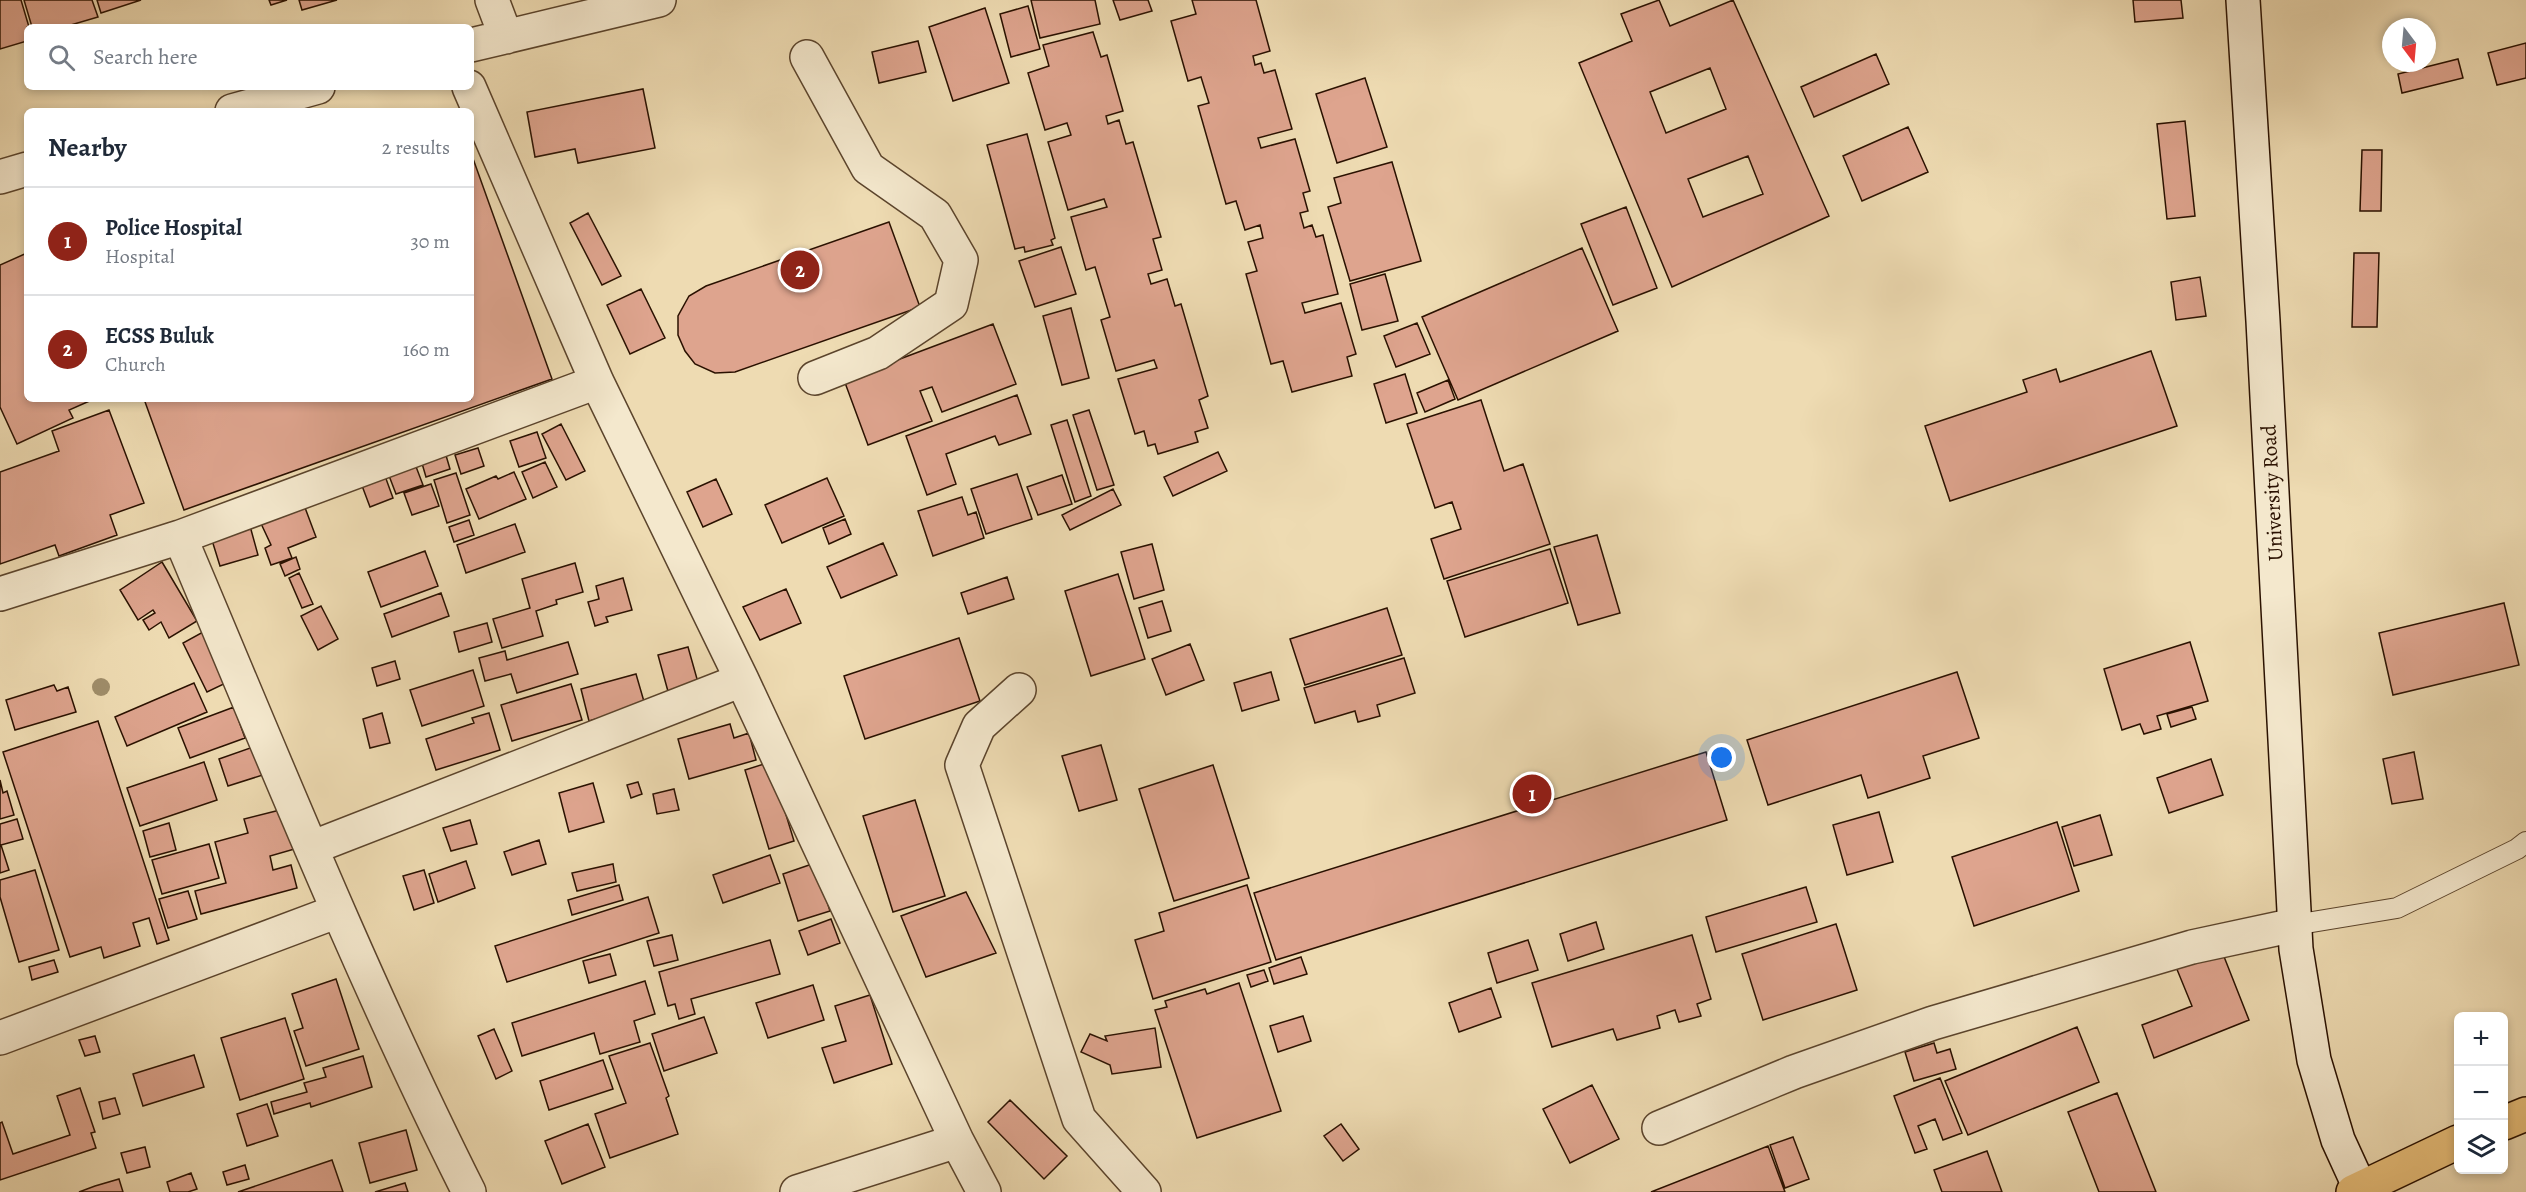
<!DOCTYPE html>
<html lang="en">
<head>
<meta charset="utf-8">
<style>
  :root { --surface:#fff; --page:#f2f2f3; --text:#1f2937; --muted:#747a83; --line:#e0e1e3; --accent:#8f2418 }
  body { margin:0; font-family:Alegreya,serif; background:var(--page); color:var(--text) }
  .controls { position:absolute; right:18px; bottom:18px; display:grid; overflow:hidden; border-radius:9px; box-shadow:0 3px 9px #0003 }
  .controls button { width:54px; height:54px; display:grid; place-items:center; padding:0; border:0; border-bottom:2px solid var(--line); background:var(--surface); color:var(--text); font:30px sans-serif }
  .compass { position:absolute; left:2382px; top:18px; width:54px; height:54px; border-radius:50%; background:var(--surface); box-shadow:0 3px 9px #0003; rotate:164deg }
  .you { position:absolute; left:1722px; top:758px; width:21px; height:21px; margin:-15px; border:4px solid #fff; border-radius:50%; background:#1a73e8; box-shadow:0 0 0 9px #1a73e833 }
  .badge { display:grid; place-items:center; width:39px; height:39px; border-radius:50%; background:var(--accent); color:#fff; font-size:20px; font-weight:700 }
  .pin { position:absolute; translate:-50% -50%; border:3px solid #fff; box-shadow:0 2px 6px #0006 }
  .list { margin:0; padding:0; list-style:none }
  h2 { display:flex; justify-content:space-between; align-items:center; height:78px; margin:0; padding:0 24px; font-size:26px }
  h2 small { font-size:20px; font-weight:400; color:var(--muted) }
  .list li { display:grid; grid-template-columns:39px 1fr auto; gap:18px; align-items:center; box-sizing:border-box; height:108px; padding:0 24px; border-top:2px solid var(--line) }
  .list b { display:block; font-size:22px; white-space:nowrap }
  .list p { margin:0; font-size:20px; white-space:nowrap; color:var(--muted) }
  .list em { font-size:20px; font-style:normal; color:var(--muted) }
  .icon { flex:none; width:33px; height:33px; fill:none; stroke:currentColor; stroke-width:2; stroke-linecap:round; stroke-linejoin:round }
  .map { position:relative; flex:none; width:2526px; height:1192px; overflow:hidden }
  .search { position:absolute; background:var(--surface); box-shadow:0 3px 9px #0003; left:24px; top:24px; width:450px; height:66px; display:flex; align-items:center; gap:15px; box-sizing:border-box; padding:0 21px; border-radius:9px; color:var(--muted); font-size:22px }
  .panel { position:absolute; background:var(--surface); box-shadow:0 3px 9px #0003; left:24px; top:108px; width:450px; height:294px; border-radius:9px }
  .map>svg:first-child { display:block }
  .building { fill:#dea48e; stroke:#2a1100; stroke-width:1.5; fill-rule:evenodd }
  .lines { fill:none; stroke-linecap:round; stroke-linejoin:round }
  .service-casing { stroke:#5b442c; stroke-width:22 }
  .minor-casing { stroke:#5b442c; stroke-width:36 }
  .secondary-casing { stroke:#2a1100; stroke-width:36 }
  .primary-casing { stroke:#2a1100; stroke-width:36 }
  .service { stroke:#f4e8cd; stroke-width:20 }
  .minor { stroke:#f4e8cd; stroke-width:33 }
  .secondary { stroke:#f4e8cd; stroke-width:33 }
  .primary { stroke:#e7be79; stroke-width:33 }
  .tree { fill:#9f8d6a }
  .labels { text-anchor:middle; dominant-baseline:central; stroke-width:5; stroke-linejoin:round; paint-order:stroke }
  .street-label { font-size:21px; fill:#2a1100; stroke:#f4e8cd }
</style>
</head>
<body>
<div class="map">
<svg width="2526" height="1192" viewBox="0 0 2526 1192">
  <rect width="100%" height="100%" fill="#eedbb2"/>
  <filter id="stains"><feTurbulence type="fractalNoise" baseFrequency=".00333" numOctaves="4"/><feColorMatrix values="0 0 0 0 .2 0 0 0 0 .09 0 0 0 0 .02 0 0 0 .5 -.17"/></filter>
  <radialGradient id="worn" r=".72"><stop offset=".6" stop-color="#630" stop-opacity="0"/><stop offset="1" stop-color="#630" stop-opacity=".3"/></radialGradient>
  <path class="building" d="M0,0H21L29,27H27V41L0,49Z
    M24,0H92L98,17L64,27H32Z
    M97,0H141L101,13Z
    M269,0H287L271,5Z
    M299,0H337L302,10Z
    M1031,0H1095L1100,24L1040,38Z
    M1113,0H1148L1152,11L1120,20Z
    M1192,0H1256L1270,51L1253,56L1255,65L1261,63L1264,73L1275,70L1292,129L1258,138L1261,148L1295,139L1310,191L1303,193L1308,211L1300,213L1304,228L1312,225L1316,237L1323,235L1338,294L1302,303L1305,313L1341,303L1356,354L1347,357L1352,376L1292,392L1283,361L1271,364L1246,274L1257,271L1248,242L1263,238L1260,225L1245,230L1236,201L1226,204L1198,106L1209,103L1201,77L1188,81L1171,21L1196,14Z
    M1659,0L1670,26L1733,0L1829,216L1672,287L1579,63L1632,41L1621,14ZM1710,68L1726,109L1666,133L1650,92ZM1748,156L1763,194L1703,217L1688,179Z
    M2133,0H2181L2183,18L2135,22Z
    M1028,6L1040,49L1011,57L1000,14Z
    M985,8L1009,83L953,101L929,27Z
    M1093,32L1101,57L1107,55L1123,111L1106,116L1108,124L1119,120L1126,144L1133,142L1161,237L1153,239L1162,270L1148,274L1151,284L1167,279L1175,306L1181,304L1208,396L1199,400L1208,428L1195,432L1198,442L1158,454L1155,444L1148,446L1144,431L1135,434L1118,379L1157,368L1154,360L1116,371L1101,320L1110,317L1095,267L1086,270L1071,217L1107,207L1104,199L1068,210L1048,142L1071,135L1067,123L1045,130L1028,73L1049,66L1043,45Z
    M918,41L926,72L879,83L872,52Z
    M2526,43V78L2497,85L2488,53Z
    M1876,54L1889,84L1814,117L1801,87Z
    M2458,59L2463,78L2402,93L2398,74Z
    M1365,78L1387,147L1337,163L1316,94Z
    M643,89L655,148L578,163L575,149L535,157L527,112Z
    M2185,121L2195,216L2167,219L2157,124Z
    M1908,127L1928,172L1862,201L1843,156Z
    M1027,134L1055,238L1051,240L1053,245L1025,252L1024,247L1015,249L987,145Z
    M2362,150H2382L2381,211H2360Z
    M471,153L552,379L184,510L144,399H471Z
    M1392,162L1421,261L1350,281L1328,207L1341,203L1334,178Z
    M1626,207L1657,288L1613,305L1581,224Z
    M588,213L621,276L602,285L570,223Z
    M889,222L920,307L735,372L715,373L695,364L685,351L678,335V316L689,296L706,286Z
    M1061,247L1076,294L1035,307L1019,261Z
    M1582,248L1618,331L1458,400L1422,317Z
    M27,253V399H94L69,410L73,418L17,444L0,407V265Z
    M2354,253H2379L2377,327H2352Z
    M1385,274L1398,321L1362,330L1350,284Z
    M2200,277L2206,316L2176,320L2171,282Z
    M641,289L665,338L630,354L607,305Z
    M1071,308L1089,378L1062,385L1043,316Z
    M1417,323L1430,354L1396,367L1384,336Z
    M993,324L1016,384L942,412L932,387L920,391L932,421L868,445L844,380Z
    M2151,351L2177,426L1950,501L1925,426L2027,392L2023,380L2056,369L2060,382Z
    M1405,374L1417,413L1386,423L1374,384Z
    M1448,380L1455,399L1425,412L1417,393Z
    M1017,395L1031,434L999,445L995,436L946,454L956,484L927,495L906,436Z
    M1481,400L1504,471L1523,464L1550,544L1444,579L1431,539L1461,529L1452,502L1435,508L1407,424Z
    M109,410L144,503L110,515L117,535L59,556L55,545L0,564V472L59,451L52,431Z
    M1089,410L1114,485L1097,490L1073,415Z
    M1067,420L1091,496L1075,502L1051,425Z
    M561,424L585,471L566,480L542,434Z
    M537,432L546,458L519,467L510,441Z
    M478,448L484,466L461,474L455,455Z
    M445,452L450,469L426,477L421,460Z
    M1218,452L1227,471L1173,496L1164,477Z
    M545,462L557,487L533,498L522,472Z
    M415,464L423,485L396,494L388,473Z
    M514,472L526,499L479,519L466,489L496,476L498,479Z
    M456,473L470,515L447,523L434,480Z
    M1017,474L1032,519L986,534L971,489Z
    M1062,475L1072,504L1038,515L1027,487Z
    M385,476L393,498L370,507L361,483Z
    M827,478L844,516L782,543L765,505Z
    M716,479L732,514L703,527L687,492Z
    M431,484L439,506L412,515L404,493Z
    M1113,489L1121,505L1070,530L1062,515Z
    M301,497L316,537L288,548L292,558L271,565L265,548L271,545L257,515Z
    M962,497L968,515L976,512L984,538L933,556L918,511Z
    M845,519L851,534L829,544L823,528Z
    M469,520L474,535L454,542L449,527Z
    M515,524L525,552L466,573L457,545Z
    M250,526L258,555L220,566L211,537Z
    M1597,535L1620,613L1578,625L1554,547Z
    M883,543L897,575L841,598L827,567Z
    M1152,544L1164,590L1134,599L1121,552Z
    M1550,549L1568,603L1465,637L1447,581Z
    M425,551L438,586L381,607L368,572Z
    M296,557L300,569L285,576L280,564Z
    M162,562L197,621L169,638L161,622L149,630L143,620L155,613L153,610L138,620L120,590Z
    M575,563L583,592L556,600L557,604L536,611L543,636L502,648L493,619L530,608L522,579Z
    M299,573L313,604L302,608L289,578Z
    M1118,574L1145,659L1091,676L1065,591Z
    M1007,577L1014,599L968,614L961,593Z
    M623,578L632,610L606,617L608,622L595,626L588,602L599,599L596,586Z
    M786,589L801,623L760,640L743,607Z
    M441,593L449,616L392,637L384,614Z
    M1162,601L1171,631L1148,638L1139,608Z
    M2504,603L2519,665L2393,695L2379,633Z
    M321,606L338,639L318,650L301,616Z
    M1387,608L1402,655L1305,685L1290,639Z
    M487,623L492,642L459,652L454,632Z
    M203,632L228,682L207,692L183,643Z
    M959,638L980,701L865,739L844,676Z
    M568,642L578,674L517,693L511,674L485,681L479,658L505,651L507,660Z
    M2190,642L2208,701L2157,716L2161,729L2144,734L2140,724L2122,730L2104,669Z
    M1190,644L1204,680L1166,695L1152,659Z
    M688,647L699,686L669,695L658,655Z
    M1404,658L1415,693L1377,705L1380,716L1358,722L1355,711L1315,723L1304,688Z
    M395,661L400,679L377,686L372,668Z
    M473,670L484,706L422,726L410,690Z
    M1271,672L1279,700L1242,711L1234,683Z
    M1957,672L1979,738L1923,756L1930,778L1868,798L1861,775L1768,805L1747,740Z
    M636,674L645,705L589,721L581,689Z
    M194,683L207,712L127,746L115,717Z
    M571,684L582,720L512,741L501,705Z
    M54,685L57,691L68,687L76,712L15,730L6,700Z
    M234,707L245,738L190,758L178,728Z
    M2192,707L2196,719L2171,727L2167,714Z
    M382,713L390,743L370,748L363,719Z
    M489,713L500,750L436,770L426,739L474,723L472,718Z
    M98,721L169,940L157,944L149,918L133,923L140,946L104,958L101,947L70,957L3,752Z
    M730,724L734,738L749,733L756,760L689,779L678,739Z
    M259,745L269,773L228,786L219,759Z
    M1101,745L1117,800L1079,811L1062,756Z
    M1706,752L1727,820L1276,960L1254,893Z
    M2414,752L2423,799L2392,804L2383,759Z
    M2211,759L2223,795L2169,813L2157,778Z
    M204,762L217,800L140,826L127,788Z
    M770,762L794,841L769,849L745,770Z
    M1213,765L1249,878L1174,901L1139,789Z
    M0,780L3,793L7,791L14,815L0,819Z
    M638,782L642,794L631,798L627,785Z
    M593,783L604,822L569,832L559,793Z
    M674,789L679,810L657,814L653,794Z
    M915,800L945,896L893,912L863,816Z
    M288,808L298,848L270,856L273,870L291,865L297,888L201,914L195,891L226,883L215,842L248,833L244,819Z
    M1879,812L1893,862L1847,875L1833,825Z
    M2100,815L2112,855L2074,866L2062,827Z
    M17,819L23,839L1,845L9,870L0,873V824Z
    M470,820L477,844L451,851L443,828Z
    M2057,822L2079,891L1974,926L1952,857Z
    M169,823L176,850L150,857L143,831Z
    M539,840L546,864L512,875L504,852Z
    M209,844L219,878L162,894L152,860Z
    M770,855L780,883L723,903L713,875Z
    M466,861L475,888L438,902L429,874Z
    M815,863L830,911L798,921L783,874Z
    M613,864L616,882L577,891L572,873Z
    M35,870L59,950L19,962L0,897V880Z
    M424,870L434,903L414,910L403,876Z
    M619,885L623,900L572,915L568,900Z
    M1247,885L1271,962L1153,999L1135,940L1164,931L1159,913Z
    M1806,887L1817,922L1716,952L1706,917Z
    M188,891L197,919L168,928L159,899Z
    M966,892L996,953L926,977L901,916Z
    M648,897L659,933L507,982L495,946Z
    M831,919L840,943L808,955L799,931Z
    M1596,922L1604,949L1568,961L1560,934Z
    M1836,924L1857,990L1763,1020L1742,954Z
    M672,935L678,960L654,966L647,941Z
    M1692,935L1711,999L1697,1004L1701,1016L1679,1022L1675,1010L1657,1016L1660,1028L1617,1040L1613,1029L1552,1047L1532,983Z
    M770,940L780,974L691,999L695,1014L679,1019L675,1004L668,1006L659,972Z
    M1528,940L1538,970L1497,983L1488,953Z
    M2221,949L2249,1020L2154,1058L2142,1025L2192,1006L2176,967Z
    M610,954L616,975L589,983L583,961Z
    M1301,957L1307,974L1274,984L1269,968Z
    M54,960L58,972L32,980L29,967Z
    M1264,970L1268,981L1251,987L1247,975Z
    M336,979L359,1049L306,1066L294,1031L303,1028L292,994Z
    M645,981L655,1014L634,1021L640,1042L600,1054L594,1033L522,1056L512,1023Z
    M1239,983L1281,1111L1197,1138L1155,1010L1167,1007L1165,1001L1205,989L1207,994Z
    M813,985L824,1020L768,1038L756,1003Z
    M1491,988L1501,1017L1459,1032L1449,1003Z
    M870,995L892,1064L834,1083L822,1048L846,1041L835,1006Z
    M1303,1016L1311,1041L1278,1052L1270,1026Z
    M704,1017L717,1053L664,1071L652,1034Z
    M285,1018L304,1079L240,1100L221,1038Z
    M2077,1027L2099,1082L1968,1135L1945,1081Z
    M1155,1028L1161,1067L1112,1074L1110,1065L1081,1052L1090,1034L1107,1041L1105,1036Z
    M494,1029L512,1071L496,1079L478,1036Z
    M95,1036L100,1052L85,1056L79,1040Z
    M650,1043L669,1096L666,1098L678,1134L610,1158L595,1114L626,1103L609,1056Z
    M1934,1043L1937,1053L1950,1049L1956,1069L1914,1081L1905,1052Z
    M194,1055L204,1087L143,1106L133,1074Z
    M363,1056L372,1087L311,1107L310,1103L274,1114L271,1102L307,1092L304,1083L326,1077L323,1068Z
    M603,1060L613,1089L549,1110L540,1081Z
    M1940,1078L1962,1133L1943,1140L1935,1119L1918,1126L1927,1149L1915,1153L1894,1096Z
    M1592,1085L1619,1139L1570,1163L1543,1109Z
    M80,1088L95,1132L91,1133L96,1148L0,1180V1123L2,1122L13,1154L70,1135L57,1096Z
    M2117,1093L2156,1192H2099L2068,1112Z
    M115,1098L120,1114L103,1119L99,1102Z
    M1010,1100L1067,1156L1044,1179L988,1122Z
    M267,1104L278,1136L247,1146L237,1114Z
    M588,1124L605,1167L562,1184L545,1141Z
    M1341,1124L1359,1149L1343,1161L1324,1136Z
    M406,1130L417,1170L370,1183L359,1143Z
    M1793,1137L1809,1179L1785,1188L1770,1145Z
    M1768,1146L1785,1192H1651Z
    M145,1147L150,1167L127,1173L121,1153Z
    M1987,1151L2002,1192H1942L1934,1170Z
    M332,1160L343,1192H238Z
    M245,1165L249,1179L227,1185L223,1172Z
    M191,1173L197,1189L188,1192H170L167,1182Z
    M119,1179L123,1192H79L95,1186Z
    M405,1183L408,1192H375Z"/>
  <g class="lines">
    <g class="service-casing">
      <path id="service" d="M2294,925L2397,908L2517,849L2526,842"/>
    </g>
    <g class="minor-casing">
      <path id="minor" d="M492,0L506,37
        M471,45L659,0
        M807,57L868,168L935,215L961,260L951,304L878,353L815,378
        M469,87L597,382L742,680L957,1141L984,1192
        M232,111L318,87
        M0,177L27,169
        M180,537C273,757 362,979 469,1192
        M0,594L180,537L597,382
        M1019,690L979,726L962,765L1079,1119L1144,1192
        M311,848L742,680
        M0,1038L338,911
        M1659,1128L1794,1072L1933,1023L2192,947L2294,925
        M797,1192L957,1141"/>
    </g>
    <g class="secondary-casing">
      <path id="secondary" d="M2243,0L2263,321L2296,949L2314,1060L2338,1140L2360,1188"/>
    </g>
    <g class="primary-casing">
      <path id="primary" d="M2504,1123L2526,1114
        M2353,1192L2458,1142"/>
    </g>
    <use href="#service" class="service"/>
    <use href="#minor" class="minor"/>
    <use href="#secondary" class="secondary"/>
    <use href="#primary" class="primary"/>
  </g>
  <circle class="tree" cx="101" cy="687" r="9"/>
  <g class="labels">
    <g class="street-label">
      <text transform="translate(2272 493) rotate(-93)">University Road</text>
    </g>
  </g>
  <rect width="100%" height="100%" filter="url(#stains)"/>
  <rect width="100%" height="100%" fill="url(#worn)"/>
</svg>
<div class="controls">
<button>+</button>
<button>−</button>
<button><svg class="icon" aria-label="layers" viewBox="0 0 24 24"><path d="M12 4l9 5-9 5-9-5zM3 14l9 5 9-5"/></svg></button>
</div>
<svg class="compass" viewBox="-18 -18 36 36"><path d="M0-13l5 13h-10z" fill="#e53935"/><path d="M0 13l5-13h-10z" fill="#747a83"/></svg>
<div class="you"></div>
<div class="pin badge" style="left:1532px;top:794px">1</div>
<div class="pin badge" style="left:800px;top:270px">2</div>
<div class="search"><svg class="icon" aria-label="search" viewBox="0 0 24 24"><circle cx="10" cy="10" r="6"/><path d="M15 15l6 6"/></svg>Search here</div>
<section class="panel">
<h2>Nearby<small>2 results</small></h2>
<ul class="list">
<li><span class="badge">1</span><div><b>Police Hospital</b><p>Hospital</p></div><em>30 m</em></li>
<li><span class="badge">2</span><div><b>ECSS Buluk</b><p>Church</p></div><em>160 m</em></li>
</ul>
</section>
</div>
</body>
</html>
